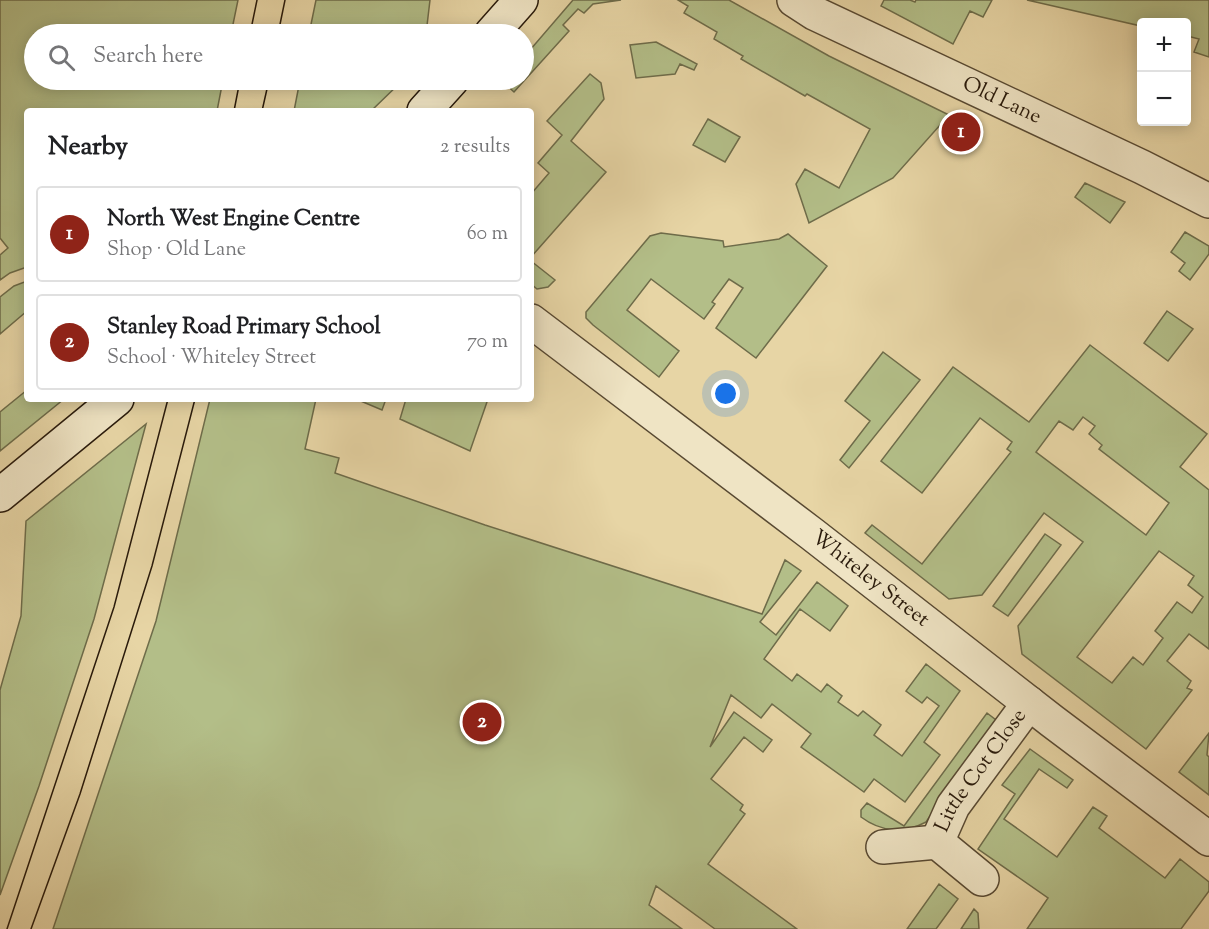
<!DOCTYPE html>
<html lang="en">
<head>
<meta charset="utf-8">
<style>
  :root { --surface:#fff; --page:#f2f2f2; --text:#202124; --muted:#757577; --line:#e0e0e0; --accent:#8f2418 }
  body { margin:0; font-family:"Sorts Mill Goudy",serif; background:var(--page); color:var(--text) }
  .controls { position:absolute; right:18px; top:18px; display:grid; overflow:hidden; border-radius:6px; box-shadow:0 3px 15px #0003 }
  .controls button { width:54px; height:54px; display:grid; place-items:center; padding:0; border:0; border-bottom:2px solid var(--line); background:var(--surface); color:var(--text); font:30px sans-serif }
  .you { position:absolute; left:726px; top:394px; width:21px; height:21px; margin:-15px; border:4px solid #fff; border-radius:50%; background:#1a73e8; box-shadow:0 0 0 9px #1a73e833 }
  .badge { display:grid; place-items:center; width:39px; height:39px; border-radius:50%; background:var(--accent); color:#fff; font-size:20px; font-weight:700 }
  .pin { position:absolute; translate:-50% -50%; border:3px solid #fff; box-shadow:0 2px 6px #0006 }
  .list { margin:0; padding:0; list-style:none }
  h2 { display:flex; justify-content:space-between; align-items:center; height:78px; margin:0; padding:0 24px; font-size:26px }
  h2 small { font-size:20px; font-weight:400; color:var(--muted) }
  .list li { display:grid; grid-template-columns:39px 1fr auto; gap:18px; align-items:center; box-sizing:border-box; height:96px; margin:0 12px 12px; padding:0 12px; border:2px solid var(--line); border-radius:6px }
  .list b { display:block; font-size:22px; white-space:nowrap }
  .list p { margin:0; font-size:20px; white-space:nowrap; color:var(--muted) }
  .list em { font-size:20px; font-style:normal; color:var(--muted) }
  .icon { flex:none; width:33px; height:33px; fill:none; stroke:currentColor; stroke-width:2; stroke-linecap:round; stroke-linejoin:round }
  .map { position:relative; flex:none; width:1209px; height:929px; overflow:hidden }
  .search { position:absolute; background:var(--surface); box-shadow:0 3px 15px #0003; left:24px; top:24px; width:510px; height:66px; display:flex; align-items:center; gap:15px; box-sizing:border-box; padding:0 21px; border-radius:33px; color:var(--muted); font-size:22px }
  .panel { position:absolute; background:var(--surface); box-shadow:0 3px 15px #0003; left:24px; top:108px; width:510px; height:294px; border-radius:6px }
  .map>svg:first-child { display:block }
  .green { fill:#b3be88; stroke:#6e6c4a; stroke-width:1.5; fill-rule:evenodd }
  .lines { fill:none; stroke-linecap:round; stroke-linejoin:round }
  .street-casing { stroke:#584932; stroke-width:36 }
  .secondary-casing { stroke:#291a0b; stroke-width:36 }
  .street { stroke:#efe4c4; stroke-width:33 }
  .secondary { stroke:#efe4c4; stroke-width:33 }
  .tram { stroke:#291a0b; stroke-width:1.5 }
  .labels { text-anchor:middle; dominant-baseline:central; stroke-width:6; stroke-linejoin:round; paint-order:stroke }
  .street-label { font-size:21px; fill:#291a0b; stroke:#efe4c4 }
</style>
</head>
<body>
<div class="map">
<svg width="1209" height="929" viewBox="0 0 1209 929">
  <rect width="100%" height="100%" fill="#e7d5a5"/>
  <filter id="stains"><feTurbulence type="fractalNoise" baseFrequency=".00333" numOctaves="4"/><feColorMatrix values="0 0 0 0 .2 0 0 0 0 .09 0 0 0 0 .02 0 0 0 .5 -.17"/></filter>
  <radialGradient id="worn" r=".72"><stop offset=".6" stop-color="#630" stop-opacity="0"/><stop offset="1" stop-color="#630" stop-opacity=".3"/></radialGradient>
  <path class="green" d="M0,0H238L231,34H34V80H223L217,111H27V267L10,273L0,280V255L8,248L0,238Z
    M316,0H430L426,34H309Z
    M573,0H621L593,4L584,13L578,9L563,25L569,31L514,92L502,81L524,80V57Z
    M678,0H729L829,56L949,115L893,178L809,223L796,184L805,169L839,188L870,129L807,94L805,96L741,59L743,56L714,39L717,32L684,13L688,6Z
    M884,0H910L915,2L916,0H992L983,17L970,11L953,44L881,6Z
    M1027,0H1209V57L1194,52L1199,39L1187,36L1186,22H1142L1141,26Z
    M656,42L697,64L694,70L680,64L675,74L636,78L630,45Z
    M590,74L601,83L604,99L571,141L606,172L531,257V194L549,173L538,163L562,135L547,121Z
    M300,80H403L371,111H294Z
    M708,119L740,137L725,162L693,145Z
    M1085,183L1125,202L1110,223L1075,197Z
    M1185,232L1209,246V254L1190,280L1179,271L1185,263L1171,252Z
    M661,233L723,241L724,247L779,239L788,234L827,266L756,358L716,328L743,288L729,279L712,302L715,304L704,319L651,279L627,310L679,351L659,377L593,325L586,318V312L650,236Z
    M531,261L555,280L548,287L537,289L531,284Z
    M27,281V311L0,334V297L14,286Z
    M1167,311L1193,329L1168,361L1144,343Z
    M1090,345L1207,434L1180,467L1209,490V649L1189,634L1167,661L1191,681L1187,688L1192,690L1146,749L1022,654L1018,626L1083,542L1044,513L982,595L949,599L865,533L872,525L922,564L1011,452L1007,449L1012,442L980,418L922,493L881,461L953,367L1029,422ZM1083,417L1095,426L1089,434L1102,445L1099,449L1169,503L1146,535L1036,452L1059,421L1073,430ZM1159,551L1194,576L1188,585L1203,597L1192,613L1177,602L1155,631L1163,638L1143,665L1133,657L1112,683L1077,657Z
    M883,352L920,380L849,468L840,460L870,421L845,401Z
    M27,390V399H64L0,451V412Z
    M210,399H316L305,449L339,458L335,473L485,525L762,614L785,560L801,571L760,622L776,635L817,582L848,606L830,631L800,609L764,659L792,681L797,674L821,692L827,684L842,696L838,702L858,716L863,711L881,725L874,735L902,756L939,706L927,697L922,703L906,691L926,664L960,691L924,742L940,755L905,802L874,779L864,792L801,747L811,734L772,704L761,718L731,695L710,747L734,712L772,740L763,752L744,737L711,779L743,805L740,810L745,814L708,864L797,929H715L656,886L649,905L682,929H53L156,621Z
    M356,399H386L382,410Z
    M406,399H488L470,451L400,419Z
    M146,424L94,619L39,786L0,895V690L21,616L26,521Z
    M1045,534L1061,545L1008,616L993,606Z
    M987,713L996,720L926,822C904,834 881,832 861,817V810L867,803L904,826Z
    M1209,733L1207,755L1209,757V795L1179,772Z
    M1030,749L1073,780L1067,788L1039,769L1004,819L1057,857L1093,807L1107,816L1099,828L1165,878L1180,859L1209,882V891L1181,929H1027L1048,898L978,849L1015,794L1002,785Z
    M939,884L958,899L936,929H907Z
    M974,909L978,913L979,929H961Z"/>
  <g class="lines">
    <g class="street-casing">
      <g id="street">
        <path id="s1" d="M794,0L814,13L1142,167L1209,201"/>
        <path id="s2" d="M531,321L812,534L1052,721L1209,839"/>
        <path id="s3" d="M937,842L953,806L1029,703"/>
        <path d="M883,847L937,842L982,879"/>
      </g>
    </g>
    <g class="secondary-casing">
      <path id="secondary" d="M491,34L521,0
        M424,111L452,80
        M0,495L117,399"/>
    </g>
    <use href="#street" class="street"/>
    <use href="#secondary" class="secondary"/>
    <path class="tram" d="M250,34L257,0
      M278,34L285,0
      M234,111L240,80
      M262,111L269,80
      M7,929L114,607L168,399
      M31,929L80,794L152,566L195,399"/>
  </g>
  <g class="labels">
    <g class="street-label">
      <text stroke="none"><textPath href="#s1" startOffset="231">Old Lane</textPath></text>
      <text stroke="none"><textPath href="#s2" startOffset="426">Whiteley Street</textPath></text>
      <text stroke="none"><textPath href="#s3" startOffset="84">Little Cot Close</textPath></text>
    </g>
  </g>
  <rect width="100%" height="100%" filter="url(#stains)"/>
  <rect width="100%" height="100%" fill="url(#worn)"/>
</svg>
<div class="controls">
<button>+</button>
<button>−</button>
</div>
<div class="you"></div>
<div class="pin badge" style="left:961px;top:132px">1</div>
<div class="pin badge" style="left:482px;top:722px">2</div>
<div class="search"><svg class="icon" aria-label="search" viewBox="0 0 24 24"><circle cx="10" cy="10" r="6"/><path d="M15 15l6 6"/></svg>Search here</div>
<section class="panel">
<h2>Nearby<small>2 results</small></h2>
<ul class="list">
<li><span class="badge">1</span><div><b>North West Engine Centre</b><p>Shop · Old Lane</p></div><em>60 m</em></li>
<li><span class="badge">2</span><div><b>Stanley Road Primary School</b><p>School · Whiteley Street</p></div><em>70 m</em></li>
</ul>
</section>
</div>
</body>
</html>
